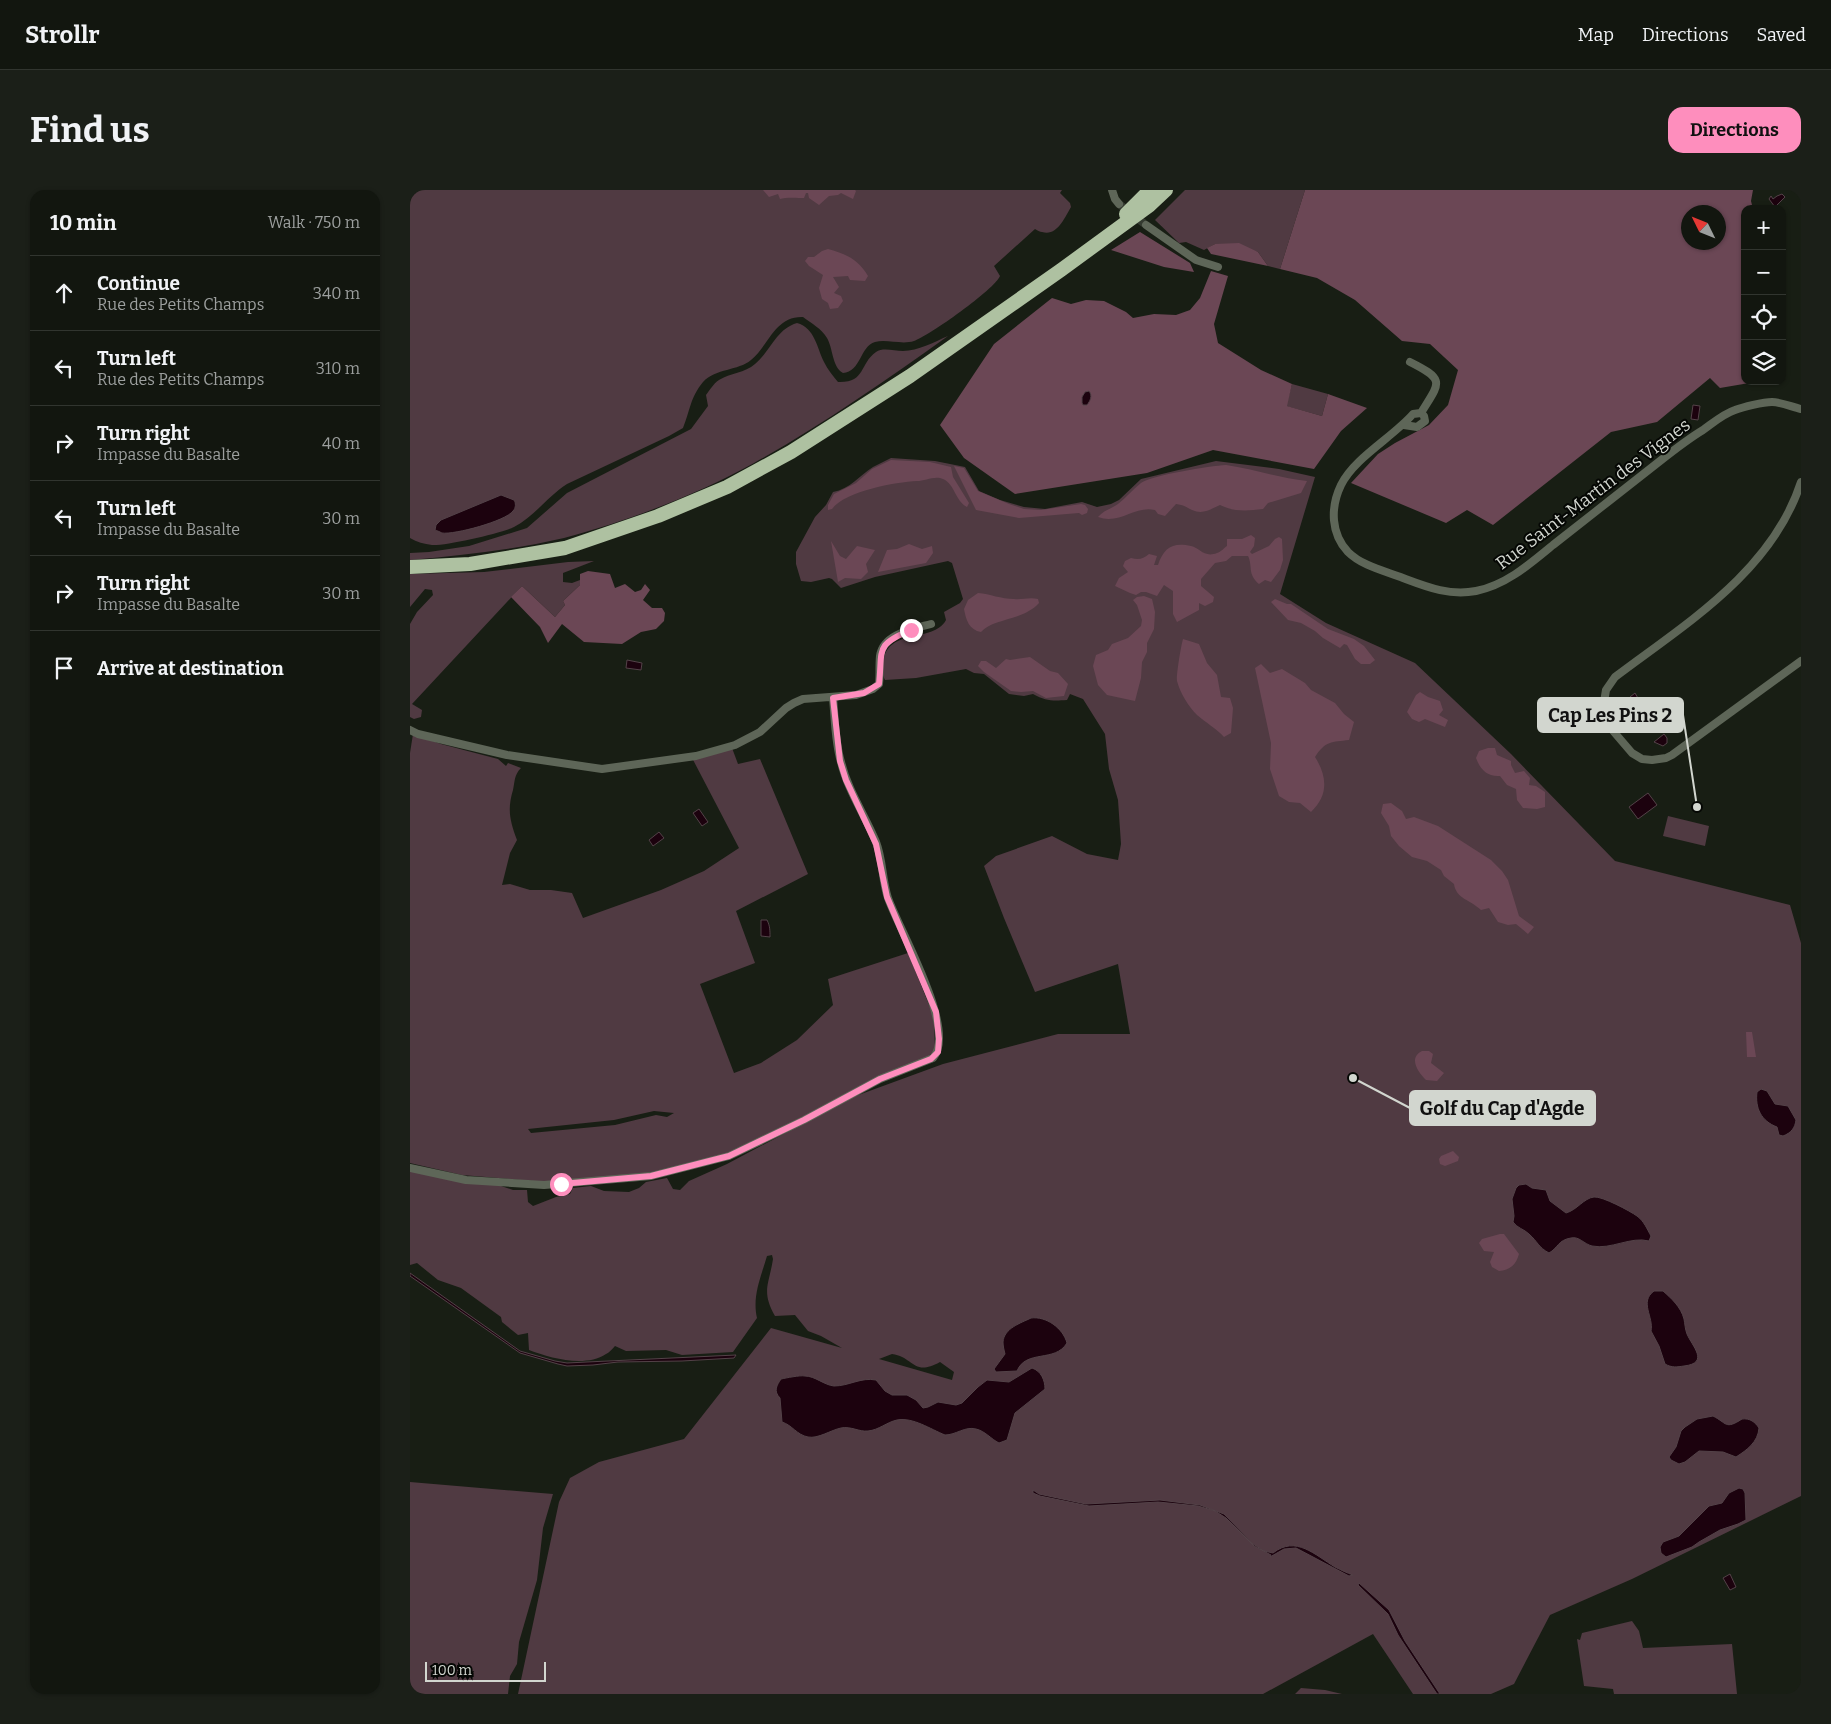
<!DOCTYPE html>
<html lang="en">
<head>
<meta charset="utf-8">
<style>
  :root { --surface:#12160f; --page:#1b1f18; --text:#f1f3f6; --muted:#9c9f9e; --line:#31352f; --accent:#fe8ebd }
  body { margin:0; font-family:Bitter,serif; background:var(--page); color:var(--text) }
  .controls { position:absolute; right:15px; top:15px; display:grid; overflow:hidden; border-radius:10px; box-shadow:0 1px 4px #0004 }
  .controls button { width:45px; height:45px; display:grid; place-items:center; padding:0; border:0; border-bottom:1px solid var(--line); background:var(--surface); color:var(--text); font:25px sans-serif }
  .compass { position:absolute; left:1271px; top:15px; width:45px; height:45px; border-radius:50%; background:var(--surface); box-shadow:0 1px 4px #0004; rotate:313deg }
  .scale { position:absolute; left:15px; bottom:12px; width:121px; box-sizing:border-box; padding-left:5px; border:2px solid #d2d6cf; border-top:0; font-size:14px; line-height:18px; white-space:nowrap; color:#d2d6cf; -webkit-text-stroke:4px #050704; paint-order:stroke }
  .stop { position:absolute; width:15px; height:15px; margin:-11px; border:4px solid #fe8ebd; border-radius:50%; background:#fff }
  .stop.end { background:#fe8ebd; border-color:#fff; box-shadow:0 1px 5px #0008 }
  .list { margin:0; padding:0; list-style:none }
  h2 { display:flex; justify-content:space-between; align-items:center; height:65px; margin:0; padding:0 20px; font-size:21px }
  h2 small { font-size:16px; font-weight:400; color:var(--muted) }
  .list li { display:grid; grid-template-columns:32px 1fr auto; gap:15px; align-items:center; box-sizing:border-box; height:75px; padding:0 20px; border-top:1px solid var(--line) }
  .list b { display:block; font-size:19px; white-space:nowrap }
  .list p { margin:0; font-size:16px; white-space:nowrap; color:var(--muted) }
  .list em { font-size:16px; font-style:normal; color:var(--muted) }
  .icon { flex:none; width:28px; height:28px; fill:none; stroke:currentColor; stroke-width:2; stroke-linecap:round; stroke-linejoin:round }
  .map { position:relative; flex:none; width:1391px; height:1504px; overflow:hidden; border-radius:15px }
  header { display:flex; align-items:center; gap:30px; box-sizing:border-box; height:70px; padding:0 25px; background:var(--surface); border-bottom:1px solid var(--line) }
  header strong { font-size:24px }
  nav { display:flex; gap:28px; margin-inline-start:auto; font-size:18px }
  .intro { display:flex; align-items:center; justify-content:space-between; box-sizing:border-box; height:120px; padding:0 30px }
  h1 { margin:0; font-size:35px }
  .button { padding:12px 22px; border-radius:15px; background:var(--accent); color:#111; font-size:18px; font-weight:700 }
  main { display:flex; gap:30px; padding:0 30px }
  aside { flex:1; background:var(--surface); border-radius:15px; box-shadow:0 1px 4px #0004 }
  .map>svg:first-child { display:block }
  .green { fill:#503a42; fill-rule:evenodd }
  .forest { fill:#6b4755; fill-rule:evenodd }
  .water { fill:#1c020e; stroke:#534248 }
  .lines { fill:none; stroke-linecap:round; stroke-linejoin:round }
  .minor-tunnel { stroke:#343a30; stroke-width:8; stroke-dasharray:8 4; stroke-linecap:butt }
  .minor { stroke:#5e6658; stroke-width:8 }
  .trunk { stroke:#aec1a1; stroke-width:14 }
  .route { stroke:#fe8ebd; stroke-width:6 }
  .labels { text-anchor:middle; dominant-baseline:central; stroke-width:4; stroke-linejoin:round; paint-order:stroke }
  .street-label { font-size:18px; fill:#d2d6cf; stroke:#050704 }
  .leader { fill:none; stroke:#d2d6cf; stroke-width:2 }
  .callout-dot { fill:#d2d6cf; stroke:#050704; stroke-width:2 }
  .callout { fill:#d2d6cf; stroke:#d2d6cf; stroke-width:2 }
  .callout-label { font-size:19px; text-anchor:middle; font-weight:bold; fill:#111 }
</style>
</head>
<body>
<header>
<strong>Strollr</strong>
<nav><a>Map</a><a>Directions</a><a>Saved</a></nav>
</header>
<div class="intro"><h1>Find us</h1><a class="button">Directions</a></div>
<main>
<aside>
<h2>10 min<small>Walk · 750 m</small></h2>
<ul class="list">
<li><svg class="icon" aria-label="ahead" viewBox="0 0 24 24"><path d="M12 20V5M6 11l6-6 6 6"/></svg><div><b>Continue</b><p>Rue des Petits Champs</p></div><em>340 m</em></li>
<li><svg class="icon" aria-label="left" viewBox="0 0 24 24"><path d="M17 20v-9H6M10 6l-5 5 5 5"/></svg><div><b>Turn left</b><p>Rue des Petits Champs</p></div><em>310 m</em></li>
<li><svg class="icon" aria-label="right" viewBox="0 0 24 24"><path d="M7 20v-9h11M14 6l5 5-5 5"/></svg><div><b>Turn right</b><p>Impasse du Basalte</p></div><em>40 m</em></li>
<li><svg class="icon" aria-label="left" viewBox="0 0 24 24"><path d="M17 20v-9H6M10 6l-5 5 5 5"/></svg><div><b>Turn left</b><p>Impasse du Basalte</p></div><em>30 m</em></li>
<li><svg class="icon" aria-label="right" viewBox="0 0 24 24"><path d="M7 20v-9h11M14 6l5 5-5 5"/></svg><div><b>Turn right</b><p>Impasse du Basalte</p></div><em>30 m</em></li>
<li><svg class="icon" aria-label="arrive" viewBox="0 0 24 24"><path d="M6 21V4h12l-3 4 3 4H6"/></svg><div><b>Arrive at destination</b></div></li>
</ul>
</aside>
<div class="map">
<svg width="1391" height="1504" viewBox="0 0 1391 1504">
  <rect width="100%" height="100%" fill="#181e14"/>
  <path class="green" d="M0,0H652L650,3L660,13L661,17C655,27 647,47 632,42C630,42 627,40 625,39L584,76L590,86C585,99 519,146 504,151C492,155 477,149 465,152C450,156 451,182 433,183C422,177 423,158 417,148C411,138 402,134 393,127C365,126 359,155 341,170C328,181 306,178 293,192C280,208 280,221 273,238L259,246L157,294C138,306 125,326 104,337C92,343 35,356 22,355C14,354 7,352 0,348Z
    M775,0H895L870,79L858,76L848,62L805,54L794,60L776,52L769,53L745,30Z
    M387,133C405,138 407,158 414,172C418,180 423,186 428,192C456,193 449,174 466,162C473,157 484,161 493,161C508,161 524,152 538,146C475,191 412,235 344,273C289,304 215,332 154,348C103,360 52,365 0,370V363L19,362L59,356L117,338L157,303L281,239L298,216L296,205C300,200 303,194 309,190C320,183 335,183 345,174C360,162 366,139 387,133Z
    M882,194L918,204L912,226L876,216Z
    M481,268L525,271L555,277L569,301L590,310L614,317L635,319L672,312L687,317L701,314L709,310L731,289L806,271L869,279L905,287L870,404L916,433L1005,473L1101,564L1205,671L1380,715L1391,753V1306L1222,1389L1140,1425L1104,1494L1081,1504H1003L963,1444L853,1504H108L149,1312L160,1288L189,1272L274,1249L361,1138L432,1158L411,1146L398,1141L385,1125L365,1126C351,1101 359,1095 363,1069L362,1065L357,1066C351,1087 342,1106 347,1128L323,1162L272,1165L256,1160L216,1161L205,1156C202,1159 199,1163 196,1164C175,1178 140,1168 119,1160L118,1143L108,1145L92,1132L91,1127L51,1098L28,1090L7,1073L0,1075V980L85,994L103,1000H117L118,1012L123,1016L146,1007L160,1004L163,998L181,996L194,1001L219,1002L229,998L236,992L257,988L263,999L270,1000L279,991L317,974L443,907L533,874L648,844H720L708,774L625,802L594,728L574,676L586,666L642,646L677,664L708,670L711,654L708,610L699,579L695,544L673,509L660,504L657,510C642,511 636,511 623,504L614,506L599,504L574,484L564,483L556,479L506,488L475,490C472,485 473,480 473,475C475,436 523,454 536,430L534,422L550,413L553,409L542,373L538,371L465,387L431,398L422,389L419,388L401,392L391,391L386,374V362L405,327L416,315L423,302C440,299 449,286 463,277C469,274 475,271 481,268ZM482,1164C504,1167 503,1187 530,1172L544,1182L542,1190L469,1169Z
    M184,371L153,383V392L162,393L170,390V395L153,411L155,415L145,427L112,396L2,514L12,520L11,527L4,529L0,527V434L7,422L23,405L22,400L15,399L0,417V384L74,382L158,372Z
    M3,544L31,554L88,569L96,576L98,573L111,578C104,585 105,591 103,600C97,620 100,631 107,650L100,663L92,695L100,694L120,700H141L162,703L173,728L251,700L294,681L329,658L280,564L322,558L328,574L350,569L398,684L326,721L345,773L290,794L324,883L351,873L387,850L423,815L418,789L498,763L524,827L525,860L518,867L321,963L235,984L135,992L52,985L0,973V563ZM244,921L264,923L257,927L246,925L205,935L121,943L118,939L204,930Z
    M1258,626L1299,636L1295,656L1253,646Z
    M0,1292L143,1304L133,1338L127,1390L109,1452L107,1474L100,1486L98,1504H0Z
    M1222,1431L1229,1441L1233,1458L1322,1454L1327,1504H1204L1203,1499L1174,1496L1167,1449L1170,1450L1172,1443Z
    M891,1498L915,1500L932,1504H885Z"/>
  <path class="forest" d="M353,0H445L446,1L443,9L431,3L428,5L419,6L409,15L399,8L398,3H396L394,8C389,8 375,7 370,9L368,4L359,7Z
    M895,0H1343L1341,11L1343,19H1335V191H1351L1310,198L1300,188L1247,232L1201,242L1083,335L1057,320L1036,333L941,293L968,264L985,253L1019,235L1038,215L1048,180L1020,154L992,151L945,110L907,88L870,79ZM1278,22H1308V52H1278Z
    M730,42L780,73L784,82L754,77L701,60Z
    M829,53L848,62L858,76L801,64L797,58L805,54Z
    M418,59C436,64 448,69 458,86L455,91L440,90L438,86L423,87L429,97L424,103L431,106L433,111L428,118L420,119L418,113L412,109L409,98L413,85L399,76L395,71L398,67H404L412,61Z
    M801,81L818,86L804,134L808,153L851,180L882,194L877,216L912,226L918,204L957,218L931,241L904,279L803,260L737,283L605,304L554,268L530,235L584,154L642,108L661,114L676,110L694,111L716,122L723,128L744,124L766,125L780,120L790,108Z
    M481,270L520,272L541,277L543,287L559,313L557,317C545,311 545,294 533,289C525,285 515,291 507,291C486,292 435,301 422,319L418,320V315L424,304L446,293L462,279Z
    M816,275C843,279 870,288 897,291L891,303L858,313L853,319C837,321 824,322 810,315C801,319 793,325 782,320C776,317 774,315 766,314L755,326L748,324L745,320C725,315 710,335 688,327C694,320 701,319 708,314C716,308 723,299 731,293C742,285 800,276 816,275Z
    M544,276L554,278L568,301L599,314L614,319L631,320L671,314L675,315L678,319L677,323L672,325L669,323L609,328L566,320Z
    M841,345L845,348L844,356L840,362L842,364L859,356L865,349L869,347L872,349L873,370L870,380L861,392L855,390L849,394C837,384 843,376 838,366H822L816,371L805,373L791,389V396L804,407L803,412L795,416L789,413V420L767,432L763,424V401L754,395L747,406L736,402H731L726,405L720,403L705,396L709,388L718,382L713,376L715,371L721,368C729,370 733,369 739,364L747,366L744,375H748C754,357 763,352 781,356C790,358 794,368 807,363C811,362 814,358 817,356V349H832Z
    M421,351L430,366L436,369L447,356L465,360L456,374L458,382L451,389L435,388L428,392Z
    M499,354L512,359L522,356L523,363L516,373L468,382L477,360L487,359Z
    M178,381L200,384L205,398L215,394L225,402L231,400L235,394L240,400L233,410L242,418H252L255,423L254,431L246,439L231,442L212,454L174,452L152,434L138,453L130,437L101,407L112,396L145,427L155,415L153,411L170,395V384Z
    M568,403C580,404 591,409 604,409C612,410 619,407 628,409L629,413C613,431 583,428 571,442C559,440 556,430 554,419L558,410Z
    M734,406L742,409L745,422L744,439L737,453V462L732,472L731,488L725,511L697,505L688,495L683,476L686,465L698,460L702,454L718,448L731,436L732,430L727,415L723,410L727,407Z
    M865,409L877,414H881L918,439L944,449L954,456L965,470L960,474H951L945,469L937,455L934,454L930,458L913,448L905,441L891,433L878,430L861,412Z
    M773,449L789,454L797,473L807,485L811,507L820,508L823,518L821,543L814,547C806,538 796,533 787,525C779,517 770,503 767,491C766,486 771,456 773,449Z
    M620,467L640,481L648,483L658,494L654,506L636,508L623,501L611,502L601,501L574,482L568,476L571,471H576L586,478L596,469L600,470Z
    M851,474L860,483L872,479L895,493L901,500L925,513L934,524L944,532L939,550C922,552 915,551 905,567C917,586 919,605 901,622L890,613L879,612L869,606L860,579L861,553L845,478Z
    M1010,502L1018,507L1030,511L1033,520L1029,525L1038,530L1035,537L1015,529L1009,532L1002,529L997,522L1006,505Z
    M1078,558H1085L1087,565L1101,571V575L1105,583L1114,581L1120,588L1119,595L1126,596L1135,602V617L1127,619L1113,618L1107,610L1106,599L1097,595L1090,586C1077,587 1070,579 1066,568L1069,561Z
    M981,613L992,621L996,629L1004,627L1028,636L1081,670L1092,681L1098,690L1109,726L1124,737L1118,744L1106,734L1098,735L1088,732L1079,718L1071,720C1061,710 1046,709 1044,694L1034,686L1031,680L1017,671L1002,667L989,656L981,646L979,636L971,623L973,614Z
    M1336,842H1342L1346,867H1337Z
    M1012,861H1019L1023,864L1021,873L1034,883L1027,891L1016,890C1008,882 998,868 1012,861Z
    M1043,961L1049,967L1048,971L1035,976L1030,974L1029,969L1031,966Z
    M1090,1044H1094L1109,1064C1106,1075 1100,1080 1089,1081L1082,1077L1080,1072L1084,1062L1074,1061L1069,1053L1072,1049Z"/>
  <path class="water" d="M1372,4L1375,7L1365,17L1359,9L1361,6L1363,9L1367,6Z
    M679,201C683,206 680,211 677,215H673L672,213V207L675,202Z
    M1283,215L1290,216L1288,230L1281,229Z
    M91,305L104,310C106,313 106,318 103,321C96,331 44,345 32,343C32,343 26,340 25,340L26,335L31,330Z
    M217,470L232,473L231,480L216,478Z
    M1225,503L1233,517L1228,521L1220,507Z
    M1254,544L1257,548V553L1253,556L1244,552Z
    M1238,603L1247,615L1228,629L1219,617Z
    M289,619L298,632L292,636L283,623Z
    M249,642L254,648L243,656L239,650Z
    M351,730H357C360,736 360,740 360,747L351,746Z
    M1351,899L1357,901L1365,914L1378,916L1386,930C1385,938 1381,943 1373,946L1369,945L1367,937C1351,931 1345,918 1347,902Z
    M1116,994L1122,998L1136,1000L1140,1011L1156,1023C1167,1020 1174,1008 1184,1007C1192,1006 1220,1021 1227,1026C1234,1031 1237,1039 1241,1046L1239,1051C1221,1046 1201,1060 1182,1056C1174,1054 1169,1046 1161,1048C1148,1050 1148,1058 1139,1063C1128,1057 1128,1052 1119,1044C1114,1039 1107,1038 1103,1032L1104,1026L1102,1009L1106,998L1109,995Z
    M0,1083L110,1161L145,1171L157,1173L177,1172L326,1165L324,1168L272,1171L208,1172L183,1175L157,1176L148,1174L110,1163L0,1086Z
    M1244,1101H1253C1261,1108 1271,1117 1274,1129C1275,1134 1275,1139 1277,1144C1282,1156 1300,1173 1274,1176C1267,1177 1262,1178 1255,1174L1249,1156L1241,1141C1244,1127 1229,1112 1244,1101Z
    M621,1128C636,1126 653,1138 657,1153C645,1173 616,1159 607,1181L586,1182L584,1179L595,1164C594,1160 593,1156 593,1152C594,1138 611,1133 621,1128Z
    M622,1178C631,1181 635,1190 635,1199L605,1223L597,1250L589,1253C581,1249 575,1241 566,1239C555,1236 546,1245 535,1245C520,1239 503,1227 487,1230C477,1232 469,1240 458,1241C449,1242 441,1236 431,1238C421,1240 408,1249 398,1247C387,1245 382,1235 372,1232L370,1208C363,1201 367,1195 371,1189C376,1188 390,1185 395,1186C405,1186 414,1195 424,1196C439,1196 451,1187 466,1190L475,1201L482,1205H497L506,1210L513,1218L518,1217L528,1212L546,1215L552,1213L568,1197L577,1190L599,1192Z
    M1303,1226C1317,1233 1315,1240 1332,1229C1340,1228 1345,1232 1349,1238C1348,1252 1337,1260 1326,1267L1313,1262L1289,1261L1275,1272L1269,1274L1261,1270L1259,1267L1266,1257L1271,1241L1275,1237L1287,1229Z
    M1329,1298L1333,1299L1335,1303L1336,1330L1328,1334L1310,1340L1289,1352L1282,1357L1256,1367L1251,1363L1250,1357L1253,1352L1269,1346L1299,1316L1312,1313L1319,1303Z
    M623,1300L629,1304L676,1314L750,1310L790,1315L814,1324L843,1354L854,1361L863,1363C886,1345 905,1365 925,1377C931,1380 937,1383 943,1385L939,1386L886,1358L874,1359L860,1367L861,1365L844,1356L816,1328L805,1321L788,1316L748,1312L679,1316L630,1306L623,1303Z
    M1320,1384L1326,1397L1320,1400L1313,1388Z
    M949,1393L979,1420L995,1451L1030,1504H1027L988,1445L978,1424L948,1395Z"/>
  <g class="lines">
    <path class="minor-tunnel" d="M709,14L736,35"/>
    <path class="minor" d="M702,0L705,9L709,14
      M736,35L786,70L808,77
      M1000,172C1036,190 1030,192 1011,223
      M994,235L1007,237L1015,231L1014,226L1011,223L1003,224C983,247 944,268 931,295C920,318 921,344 938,362C952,376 975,381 993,388C1017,397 1039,406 1066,401C1096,395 1120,374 1143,355C1179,327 1214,299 1250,271C1264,260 1278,249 1293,240C1303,233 1313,224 1325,220C1333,217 1353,212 1362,212C1371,212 1382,217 1391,219
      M1391,292C1362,382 1275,434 1205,487L1196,500L1194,512L1193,523L1198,535L1222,563L1232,569L1242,570L1256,568L1262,565L1391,471
      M0,540L8,544L97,565L192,579L286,566L325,555L350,542L376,518L384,513L393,509L446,505L463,499L469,494C470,485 469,476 470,466C473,444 503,439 521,434
      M0,978L56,990L134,995L241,986L319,966L394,930L470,889L523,868C548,840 489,740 478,708C472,690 473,670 466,652C455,625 438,601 431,572C425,552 425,529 423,508"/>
    <path class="trunk" d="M716,24L740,0
      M0,377L60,374L155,358L248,326L317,297L381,262L500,186L651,80L740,15L756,0"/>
  </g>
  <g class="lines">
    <path class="route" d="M151,994L241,986L319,966L394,930L470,889L521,869L528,862L529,849L526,822L477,707L466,654L436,590L430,571L423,508L454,503L469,494C473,460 464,455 501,440"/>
  </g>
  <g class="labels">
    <g class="street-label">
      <text transform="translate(1183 304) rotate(-37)">Rue Saint-Martin des Vignes</text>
    </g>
  </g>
  <path class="leader" d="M1287 617L1273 525M943 888L1000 918"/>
  <g class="callout-dot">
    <circle cx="1287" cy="617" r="5"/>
    <circle cx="943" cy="888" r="5"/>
  </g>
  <g class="callout">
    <rect x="1128" y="508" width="145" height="34" rx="5"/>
    <rect x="1000" y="901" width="185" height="34" rx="5"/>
  </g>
  <g class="callout-label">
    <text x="1200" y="532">Cap Les Pins 2</text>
    <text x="1092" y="925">Golf du Cap d'Agde</text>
  </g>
</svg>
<div class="controls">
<button>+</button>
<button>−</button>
<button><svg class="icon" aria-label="locate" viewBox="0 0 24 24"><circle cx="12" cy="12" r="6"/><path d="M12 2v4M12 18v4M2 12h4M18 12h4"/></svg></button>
<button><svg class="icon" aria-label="layers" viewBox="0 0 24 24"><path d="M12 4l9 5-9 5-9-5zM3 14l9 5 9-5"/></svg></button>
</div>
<svg class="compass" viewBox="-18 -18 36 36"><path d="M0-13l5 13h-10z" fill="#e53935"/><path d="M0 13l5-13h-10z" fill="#9c9f9e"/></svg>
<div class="scale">100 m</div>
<div class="stop" style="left:151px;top:994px"></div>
<div class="stop end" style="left:501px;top:440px"></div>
</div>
</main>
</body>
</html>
